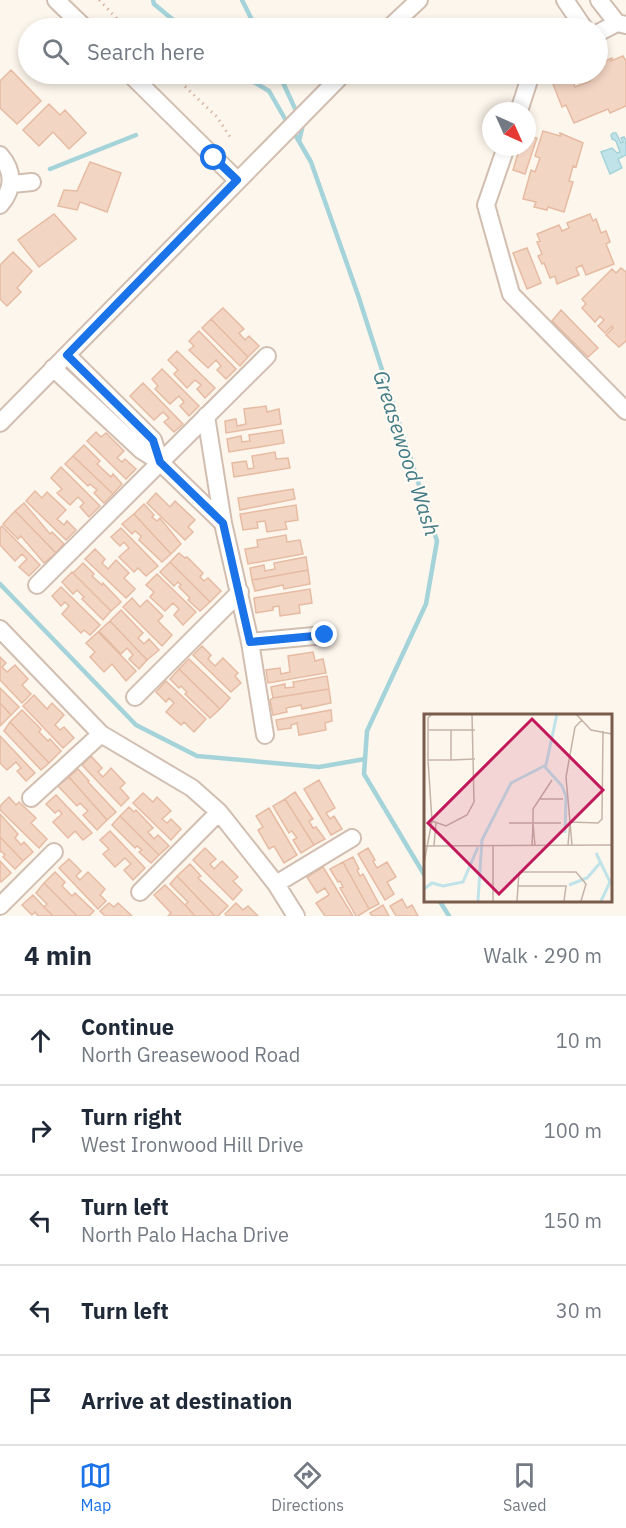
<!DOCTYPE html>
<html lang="en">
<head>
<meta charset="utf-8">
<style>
  :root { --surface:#fff; --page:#f6f6f7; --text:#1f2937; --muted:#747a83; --line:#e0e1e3; --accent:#1a73e8 }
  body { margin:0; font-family:"IBM Plex Sans",sans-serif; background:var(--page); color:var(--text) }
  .compass { position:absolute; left:482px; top:102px; width:54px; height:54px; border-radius:50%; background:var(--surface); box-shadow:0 3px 9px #0003; rotate:135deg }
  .stop { position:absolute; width:18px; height:18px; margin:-14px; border:4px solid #1a73e8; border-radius:50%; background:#fff }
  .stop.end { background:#1a73e8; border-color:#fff; box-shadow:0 2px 6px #0008 }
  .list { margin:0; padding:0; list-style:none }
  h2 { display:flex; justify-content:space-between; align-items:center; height:78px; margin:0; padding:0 24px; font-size:26px }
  h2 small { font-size:20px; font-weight:400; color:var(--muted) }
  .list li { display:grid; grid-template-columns:39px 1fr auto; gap:18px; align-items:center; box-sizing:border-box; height:90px; padding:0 24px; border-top:2px solid var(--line) }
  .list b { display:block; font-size:22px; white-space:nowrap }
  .list p { margin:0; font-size:20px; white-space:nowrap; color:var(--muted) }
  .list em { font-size:20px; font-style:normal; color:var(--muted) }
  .icon { flex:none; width:33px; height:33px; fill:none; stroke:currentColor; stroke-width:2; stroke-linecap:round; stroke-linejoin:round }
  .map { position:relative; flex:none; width:626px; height:916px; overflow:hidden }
  .search { position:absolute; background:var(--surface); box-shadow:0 3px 9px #0003; left:18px; right:18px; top:18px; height:66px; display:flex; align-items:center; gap:15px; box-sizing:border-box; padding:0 21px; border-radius:33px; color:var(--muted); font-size:22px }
  .sheet { height:528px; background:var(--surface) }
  nav { display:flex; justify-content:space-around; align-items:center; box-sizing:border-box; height:84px; border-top:2px solid var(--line); background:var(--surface); font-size:16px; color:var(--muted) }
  nav a { display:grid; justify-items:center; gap:3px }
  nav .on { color:var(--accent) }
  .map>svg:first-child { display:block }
  .water { fill:#bfe3e8; stroke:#a5d3da; stroke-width:1.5 }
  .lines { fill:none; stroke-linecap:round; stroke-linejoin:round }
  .stream { stroke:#a5d3da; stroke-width:4.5 }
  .building { fill:#f3d5c3; stroke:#e6bba3; stroke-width:1.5 }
  .minor-casing { stroke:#d1beb0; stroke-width:20 }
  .path { stroke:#d9b8a5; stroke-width:3; stroke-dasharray:1.5 4.5; stroke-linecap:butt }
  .minor { stroke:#fff; stroke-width:16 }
  .route { stroke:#1a73e8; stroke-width:8 }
  .labels { text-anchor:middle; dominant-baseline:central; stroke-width:4.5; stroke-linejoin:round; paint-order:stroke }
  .water-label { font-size:21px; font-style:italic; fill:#437c86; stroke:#fffaf3 }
  .inset-river { fill:none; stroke:#bfe3e8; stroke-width:3 }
  .inset-road { fill:none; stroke:#c5b3a7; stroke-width:1.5 }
  .view { fill:#c2185b; fill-opacity:0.15; stroke:#c2185b; stroke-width:3 }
  .inset-edge { fill:none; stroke:#7a5c4d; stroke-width:3 }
</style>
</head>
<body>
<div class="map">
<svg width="626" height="916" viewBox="0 0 626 916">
  <rect width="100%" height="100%" fill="#fdf6ec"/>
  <path class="water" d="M613,133H616L621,143L623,142L621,138L624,137L626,140V155L618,159L622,168L610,174L601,152L612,148L617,153L620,152L616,141L612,139L611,135Z"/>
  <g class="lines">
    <path class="stream" d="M153,0L154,4L183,28
      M242,0L256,28
      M240,74L269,91L288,124
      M279,74L298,115
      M293,131L311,162L358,295L437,541L426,604L367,731L364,774L425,876
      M299,141L303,125L302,122
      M50,169L136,135
      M0,584L136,725L197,756L319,767L365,759
      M439,900L449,916"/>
  </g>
  <path class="building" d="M623,56L626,61V106L610,113L608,109L574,123L566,105L562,107L553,84L571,76L575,87L590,81L587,74H598V64L612,58L611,61Z
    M11,70L41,101L17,124L0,108V81Z
    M49,104L60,115L65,110L86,133L69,149L53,132L39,146L23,130Z
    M543,131L560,136V133L583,143L576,167L573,166L569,181L573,182L564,212L548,207L547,210L534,207L536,202L523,199L531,170L535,172L540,158L535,156Z
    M527,136L537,138L525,174L513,170L520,147H527Z
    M90,162L121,173L107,212L80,202L77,210L58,206L64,190L77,191Z
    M54,214L76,239L39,267L18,240Z
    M590,214L593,221L596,219L601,233L606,231L610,242L606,244L614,264L586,275L582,265L576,268L579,275L557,284L555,276L550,278L544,263L542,264L538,256L542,254L537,242L540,241L537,234L559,225L562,231L569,228L567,223Z
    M527,248L541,283L527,289L513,253Z
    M13,252L32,271L17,288L21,292L7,306L0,299V265Z
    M621,268L626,272V341L619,347L606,335L613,328L612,326L605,333L598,326L604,320L600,316L595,322L582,308L586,304L582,299L612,269L616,273Z
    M223,308L244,329L239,333L245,340L249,336L259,346L248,357L211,319Z
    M561,310L598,348L588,357L552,321Z
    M211,319L248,357L240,366L202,328Z
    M199,331L236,369L226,379L217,370L221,366L216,360L208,368L189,350L194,346L189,341Z
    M177,351L215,388L205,398L197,389L201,385L195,380L187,388L174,374L178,370L168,360Z
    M162,369L199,406L189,416L180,406L184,402L179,396L170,404L155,389L158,386L152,379Z
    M143,383L183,424L174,432L164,422L169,418L163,412L154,420L130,396Z
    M266,406L267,412L279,409L281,424L226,433L225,421L236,419L237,426L246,424L244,409Z
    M282,430L284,443L229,452L227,439L241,436L242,442L250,441L249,435Z
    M96,432L101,437L106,433L124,451L117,458L122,462L125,459L136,469L126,479L87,441Z
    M84,445L100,461L97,464L111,477L113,474L122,484L113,494L73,456Z
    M275,452L276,459L288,458L290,468L234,477L232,463L246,461L248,469L254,468L252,456Z
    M73,456L113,494L104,503L94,493L97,490L90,484L88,486L65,464Z
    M61,467L100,506L89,517L80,507L84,503L78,497L70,505L57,493L62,489L51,478Z
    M293,489L295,499L240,510L238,498Z
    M35,491L42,498L47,492L66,510L57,519L64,525L67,521L76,530L66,540L26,501Z
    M156,493L170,507L175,501L195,520L188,527L193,532L185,540L147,503Z
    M24,503L50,534L52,532L64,544L56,553L15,511Z
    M144,504L154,515L152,517L157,521L160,518L181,544L171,554L134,514Z
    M296,505L298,520L285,522L287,529L267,532L265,521L257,522L258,528L243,530L240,514Z
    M15,511L56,553L44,563L21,536L18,539L3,524Z
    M134,514L171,554L162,562L139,540L141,536L135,531L132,534L122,524Z
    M2,526L40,565L29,576L19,567L27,559L22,554L15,561L0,545V528Z
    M121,528L158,566L146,576L138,568L134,572L119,557L129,548L124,542L120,546L111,537Z
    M286,535L287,542L300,540L303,554L248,564L245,549L258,547L257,540Z
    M95,549L105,559L102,563L108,569L116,560L129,573L124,578L135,589L126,598L85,559Z
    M179,553L185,558L187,557L203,573L200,577L204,581L208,578L221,591L210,602L170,562Z
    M306,557L308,570L252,580L250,568L264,565L265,571L275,569L274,563Z
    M170,562L210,602L200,611L188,600L190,598L179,587L181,585L178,582L174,586L160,572Z
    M83,563L94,574L92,576L102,585L103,583L121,602L111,611L73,573Z
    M308,570L310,584L284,589L283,585L255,591L252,580Z
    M72,572L111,611L103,620L82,599L84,597L77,590L73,594L62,582Z
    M157,574L196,612L183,625L174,615L179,609L173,603L165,611L150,597L154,592L146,585Z
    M61,587L100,625L90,635L84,630L81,633L62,614L69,606L65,602L61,606L52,596Z
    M310,589L312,603L299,605L300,613L280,616L279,606L273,607V610L256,613L254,598Z
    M132,598L140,607L147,600L163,616L158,621L172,635L162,646L123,607Z
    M121,610L143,633L138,638L144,644L149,639L159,650L147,660L110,621Z
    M110,621L147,660L139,669L129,659L133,655L127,648L121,654L99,631Z
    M98,632L136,671L126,681L112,664L104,672L90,657L95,652L86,643Z
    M202,646L211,655L208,659L215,666L223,658L238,673L235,676L241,683L231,692L193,655Z
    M313,652L315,661L323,659L326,673L268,683L266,670L280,668L281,674L290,672L288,656Z
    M0,657L6,663L2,667L7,672L15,665L28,679L22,685L31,694L22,703L0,680Z
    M189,659L230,698L220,709L179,669Z
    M179,669L220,709L210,718L185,694L187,692L181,686L179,688L170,679Z
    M327,676L329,689L273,698L271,687L285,684V688L294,687L293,682Z
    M166,681L206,719L194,732L184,722L181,725L166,712L174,703L169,698L166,702L156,692Z
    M0,688L19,707L11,715L0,703Z
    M329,689L331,703L302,709L301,705L286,708L287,712L273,715L270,700L273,698Z
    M34,695L47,709L52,703L64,715L55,725L60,730L64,727L74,738L63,748L23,706Z
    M0,703L11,715L0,726Z
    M22,710L41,729L39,732L48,741L50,739L61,751L49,763L10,722Z
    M331,710L332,721L325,723L326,730L299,735L297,723L291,725V728L278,730L276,720Z
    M10,722L49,763L41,770L4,731Z
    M0,736L35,773L26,781L17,771L21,768L16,762L7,770L0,763Z
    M91,756L102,768L98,772L103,777L111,768L125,783L120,788L129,798L121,806L82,765Z
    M78,769L89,781L88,782L116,812L107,820L69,777Z
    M69,777L107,820L97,830L83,815L88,811L80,803L77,806L58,786Z
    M319,780L335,808L326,813L330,819L334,816L342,829L331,835L304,789Z
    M295,792L313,819L309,821L313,828L316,827L325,839L314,845L285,799Z
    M143,793L153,802L157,797L171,811L162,819L167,823L171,819L181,829L171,840L133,803Z
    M56,795L92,833L83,840L75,831L68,838L53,822L62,814L59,810L55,813L46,804Z
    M9,797L16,805L19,802L36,818L31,823L47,839L39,848L0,810V806Z
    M285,799L314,845L301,853L293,840L297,838L292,831L289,833L273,806Z
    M129,807L134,812L136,810L153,828L148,832L154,839L158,835L169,846L159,855L120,816Z
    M269,808L297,855L284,863L274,846L269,849L258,830L263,827L256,816Z
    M0,814L18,834L15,838L21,845L24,842L33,852L23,861L0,837Z
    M120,816L159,855L151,863L139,852L142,850L137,846L135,848L112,825Z
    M110,831L145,868L133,880L124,870L131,864L125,858L115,867L103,854L109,849L100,840Z
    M0,837L23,861L15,869L3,857L5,855L1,851L0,852Z
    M205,848L216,859L210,864L214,869L222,861L238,877L233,881L242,890L233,900L193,860Z
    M368,848L375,860L373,861L377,868L387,862L396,877L387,882L394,894L385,900L358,854Z
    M353,857L359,869L357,870L360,876L363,874L379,904L369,909L343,862Z
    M69,859L81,871L76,876L80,880L88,872L105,889L100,895L106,901L98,909L59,868Z
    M0,861L11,873L1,882L0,881Z
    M343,862L369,909L358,916H356L340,888L343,887L340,881L338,882L330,869Z
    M190,864L201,876L198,878L228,906L218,916H215L177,876Z
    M323,867L353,916H325L316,903L329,895L325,888L317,893L307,877Z
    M55,872L65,882L62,886L72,896L75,893L94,911L89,916H77L44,883Z
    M177,876L215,916H195L185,905L188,902L170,884Z
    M44,883L77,916H53L44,907L47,904L36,893Z
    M165,885L185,905L195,916H168L171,913L154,895Z
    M33,895L44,907L53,916H38L35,912L32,915L22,905Z
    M402,899L407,908L412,905L418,916H396L390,906Z
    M109,903L114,907L118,903L132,916H105L100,911Z
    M236,903L243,910L248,906L258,916H227L225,914Z
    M383,905L389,916H372L370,913Z"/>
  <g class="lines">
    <g class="minor-casing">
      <path id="minor" d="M56,0L85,28
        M565,0L584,28
        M599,0L617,23
        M389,28L419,0
        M598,33L617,23L626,25
        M130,74L237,180
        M519,111L531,74
        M506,147L486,205L511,294L626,411
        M0,155C14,171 14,189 0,205
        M12,184L32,182
        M53,368L141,450L160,462L153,440L67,355
        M206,416L223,523
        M0,423L343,74
        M160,462L223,523L250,642L265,735
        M37,585L267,356
        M0,629L101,734L192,788L219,812L276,884L296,916
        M250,642L325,635
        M135,697L240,592
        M31,798L101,734
        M276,884L352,838
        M140,892L219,812
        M0,906L54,852"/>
    </g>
    <path class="path" d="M99,0L126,28
      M172,74L217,117L232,140"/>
    <use href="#minor" class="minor"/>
  </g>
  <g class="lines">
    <path class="route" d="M214,158L237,180L67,355L153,440L160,462L223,523L250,642L325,635"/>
  </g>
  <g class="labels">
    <g class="water-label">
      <text transform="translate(407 453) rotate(72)">Greasewood Wash</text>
    </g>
  </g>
  <g transform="translate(424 714)">
    <rect width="188" height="188" fill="#fdf6ec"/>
    <path class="inset-river" d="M121,53L138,72L142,82L141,119M172,139L186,168L177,187M145,171L163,164L177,148M0,175L8,169L19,172L39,168L54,133M54,187L58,126L87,69L122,51L133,0"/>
    <path class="inset-road" d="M152,0L167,16L188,20M158,6L151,13L142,63L146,108L174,109L178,105L179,17M5,16H51M4,46H27V16M27,46L51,45M115,85H139M8,107L22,112L43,101L50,88L48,0M85,109H137M109,109V95L128,66M144,131L146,108L148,131M0,132L188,131M10,132L12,109M69,132V187M108,132L109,109L111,132M0,149L8,107L4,46V4L8,0M95,158H152L162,170L157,187M93,172H142L140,187M93,187L95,158"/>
    <path class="view" d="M108,5L179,76L75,180L4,109Z"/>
    <rect width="188" height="188" class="inset-edge"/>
  </g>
</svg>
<svg class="compass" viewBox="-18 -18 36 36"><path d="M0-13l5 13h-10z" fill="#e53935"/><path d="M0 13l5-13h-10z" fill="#747a83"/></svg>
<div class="stop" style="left:214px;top:158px"></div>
<div class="stop end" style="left:325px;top:635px"></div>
<div class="search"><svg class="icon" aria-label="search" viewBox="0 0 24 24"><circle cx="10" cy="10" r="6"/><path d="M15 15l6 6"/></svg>Search here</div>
</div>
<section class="sheet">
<h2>4 min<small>Walk · 290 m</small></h2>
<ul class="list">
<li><svg class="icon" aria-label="ahead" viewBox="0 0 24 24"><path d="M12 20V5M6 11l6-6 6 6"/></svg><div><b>Continue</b><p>North Greasewood Road</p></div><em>10 m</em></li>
<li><svg class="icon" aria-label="right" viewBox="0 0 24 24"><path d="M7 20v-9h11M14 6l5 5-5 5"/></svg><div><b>Turn right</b><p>West Ironwood Hill Drive</p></div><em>100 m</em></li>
<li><svg class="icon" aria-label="left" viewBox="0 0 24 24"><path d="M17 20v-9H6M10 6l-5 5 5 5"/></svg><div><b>Turn left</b><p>North Palo Hacha Drive</p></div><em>150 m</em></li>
<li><svg class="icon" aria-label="left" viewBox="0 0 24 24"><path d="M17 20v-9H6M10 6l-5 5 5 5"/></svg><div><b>Turn left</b></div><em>30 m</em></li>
<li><svg class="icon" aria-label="arrive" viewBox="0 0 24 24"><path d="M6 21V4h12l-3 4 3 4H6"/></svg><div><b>Arrive at destination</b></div></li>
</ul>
</section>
<nav>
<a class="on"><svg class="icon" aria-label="map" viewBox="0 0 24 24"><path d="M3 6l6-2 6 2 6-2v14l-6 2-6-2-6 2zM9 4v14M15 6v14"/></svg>Map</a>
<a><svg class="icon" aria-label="directions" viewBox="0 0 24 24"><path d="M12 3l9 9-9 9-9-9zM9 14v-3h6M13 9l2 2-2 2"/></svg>Directions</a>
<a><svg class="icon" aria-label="saved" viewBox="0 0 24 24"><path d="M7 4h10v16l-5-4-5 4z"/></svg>Saved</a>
</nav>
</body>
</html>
